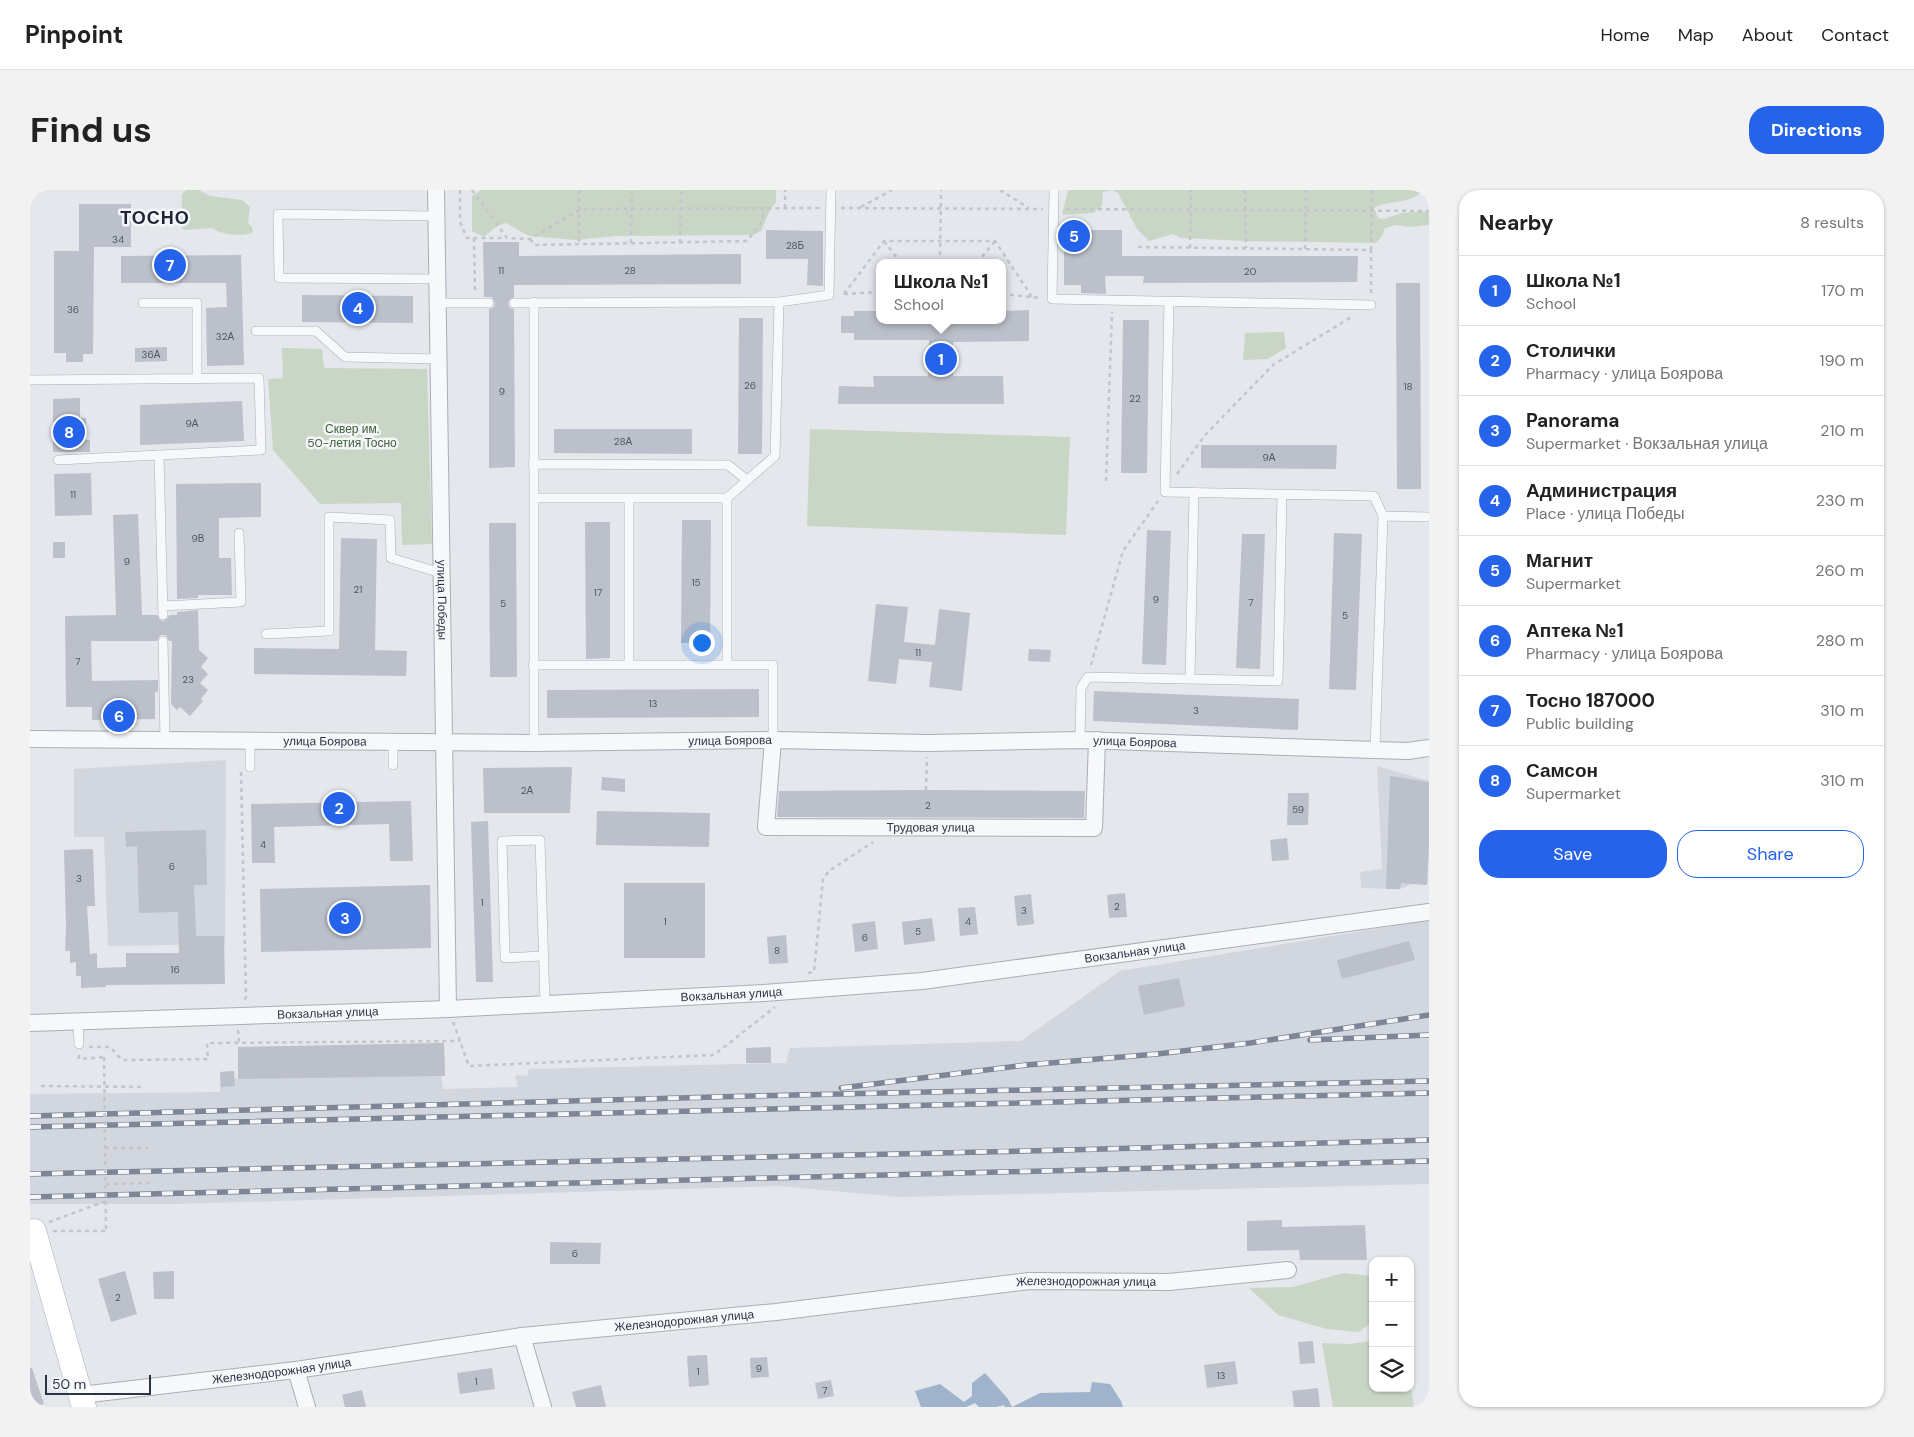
<!DOCTYPE html>
<html lang="en">
<head>
<meta charset="utf-8">
<style>
  :root { --surface:#fff; --page:#f2f2f2; --text:#222; --muted:#767676; --line:#e0e0e0; --accent:#2563eb }
  body { margin:0; font-family:"DM Sans",sans-serif; background:var(--page); color:var(--text) }
  .controls { position:absolute; right:15px; bottom:15px; display:grid; overflow:hidden; border-radius:10px; box-shadow:0 1px 4px #0004 }
  .controls button { width:45px; height:45px; display:grid; place-items:center; padding:0; border:0; border-bottom:1px solid var(--line); background:var(--surface); color:var(--text); font:25px sans-serif }
  .scale { position:absolute; left:15px; bottom:12px; width:106px; box-sizing:border-box; padding-left:5px; border:2px solid #2b3445; border-top:0; font-size:14px; line-height:18px; white-space:nowrap; color:#2b3445; -webkit-text-stroke:4px #f4f6f9; paint-order:stroke }
  .you { position:absolute; left:671px; top:452px; width:18px; height:18px; margin:-12px; border:4px solid #fff; border-radius:50%; background:#1a73e8; box-shadow:0 0 0 8px #1a73e833 }
  .badge { display:grid; place-items:center; width:32px; height:32px; border-radius:50%; background:var(--accent); color:#fff; font-size:16px; font-weight:700 }
  .pin { position:absolute; translate:-50% -50%; border:2px solid #fff; box-shadow:0 1px 5px #0006 }
  .popup { position:absolute; left:846px; top:69px; width:130px; height:65px; box-sizing:border-box; display:grid; place-content:center; border-radius:10px; background:var(--surface); filter:drop-shadow(0 1px 4px #0005); font-size:16px; white-space:nowrap; color:var(--muted) }
  .popup b { font-size:19px; color:var(--text) }
  .popup::after { content:''; position:absolute; left:50%; top:100%; margin-left:-10px; border:10px solid transparent; border-top-color:var(--surface) }
  .list { margin:0; padding:0; list-style:none }
  h2 { display:flex; justify-content:space-between; align-items:center; height:65px; margin:0; padding:0 20px; font-size:21px }
  h2 small { font-size:16px; font-weight:400; color:var(--muted) }
  .list li { display:grid; grid-template-columns:32px 1fr auto; gap:15px; align-items:center; box-sizing:border-box; height:70px; padding:0 20px; border-top:1px solid var(--line) }
  .list b { display:block; font-size:19px; white-space:nowrap }
  .list p { margin:0; font-size:16px; white-space:nowrap; color:var(--muted) }
  .list em { font-size:16px; font-style:normal; color:var(--muted) }
  .actions { display:flex; gap:10px; padding:15px 20px }
  .actions a { flex:1; padding:11px 0; border:1px solid var(--accent); border-radius:20px; text-align:center; font-size:18px; color:var(--accent) }
  .actions .main { background:var(--accent); color:#fff }
  .icon { flex:none; width:28px; height:28px; fill:none; stroke:currentColor; stroke-width:2; stroke-linecap:round; stroke-linejoin:round }
  .map { position:relative; flex:none; width:1399px; height:1217px; overflow:hidden; border-radius:20px }
  header { display:flex; align-items:center; gap:30px; box-sizing:border-box; height:70px; padding:0 25px; background:var(--surface); border-bottom:1px solid var(--line) }
  header strong { font-size:24px }
  nav { display:flex; gap:28px; margin-inline-start:auto; font-size:18px }
  .intro { display:flex; align-items:center; justify-content:space-between; box-sizing:border-box; height:120px; padding:0 30px }
  h1 { margin:0; font-size:35px }
  .button { padding:12px 22px; border-radius:20px; background:var(--accent); color:#fff; font-size:18px; font-weight:700 }
  main { display:flex; gap:30px; padding:0 30px }
  aside { flex:1; background:var(--surface); border-radius:20px; box-shadow:0 1px 4px #0004 }
  .map>svg:first-child { display:block }
  .built { fill:#d2d6de }
  .green { fill:#c9d6c5 }
  .water { fill:#9fb4cc }
  .building { fill:#bbc0ca }
  .lines { fill:none; stroke-linecap:round; stroke-linejoin:round }
  .lane-casing { stroke:#a9aeb7; stroke-width:10 }
  .street-casing { stroke:#a9aeb7; stroke-width:18 }
  .secondary-casing { stroke:#a9aeb7; stroke-width:25 }
  .path { stroke:#c2c5cb; stroke-width:2.5; stroke-dasharray:4 4; stroke-linecap:butt }
  .lane { stroke:#f7f8fa; stroke-width:9 }
  .street { stroke:#f7f8fa; stroke-width:16 }
  .secondary { stroke:#fff; stroke-width:24 }
  .rail-casing { stroke:#7d8696; stroke-width:5.5 }
  .rail { stroke:#f4f6f9; stroke-width:4; stroke-dasharray:11; stroke-linecap:butt }
  .path-bridge { stroke:#c2c5cb; stroke-width:2.5; stroke-dasharray:4 4; stroke-linecap:butt }
  .labels { text-anchor:middle; dominant-baseline:central; stroke-width:5; stroke-linejoin:round; paint-order:stroke }
  .number-label { font-size:10px; fill:#4f5766 }
  .park-label { font-size:12px; fill:#3f6138; stroke:#f4f6f9 }
  .street-label { font-size:12px; fill:#2b3445; stroke:#f4f6f9 }
  .district-label { font-size:18px; font-weight:bold; letter-spacing:1px; fill:#1d2536; stroke:#f4f6f9 }
</style>
</head>
<body>
<header>
<strong>Pinpoint</strong>
<nav><a>Home</a><a>Map</a><a>About</a><a>Contact</a></nav>
</header>
<div class="intro"><h1>Find us</h1><a class="button">Directions</a></div>
<main>
<div class="map">
<svg width="1399" height="1217" viewBox="0 0 1399 1217">
  <rect width="100%" height="100%" fill="#e4e7ec"/>
  <path class="built" d="M196,570L195,754L78,756L74,647H44V579Z
    M1347,576L1399,591V656L1397,695L1383,694L1370,699L1331,698L1330,682L1352,679Z
    M1399,730V994L869,1007L749,996L146,1014H0V904L190,902V882L204,881V888L208,889V857L414,853L415,886H411L413,899L488,897L485,885L498,886V879L756,873L760,858L991,851L1090,781Z"/>
  <path class="green" d="M156,0H169L180,6L212,10L220,17L218,33L222,37L223,42C214,48 190,44 182,38L155,40L151,37L152,4Z
    M451,0H746V12L740,20L731,41L723,45L585,46L546,50L499,46L476,33L467,36L454,47L442,41V6Z
    M1038,0H1391L1392,1C1379,15 1361,9 1344,18L1348,28L1354,29L1372,23L1399,21V35L1379,37L1366,35L1355,38L1352,46L1346,53L1216,51L1151,48L1143,44L1119,51L1107,39L1088,3L1082,0L1073,2L1072,16L1063,23L1032,25Z
    M1254,142L1256,158L1238,169L1213,170L1215,143Z
    M252,158L292,159L294,178L397,179L402,354L372,355L371,313L290,314L243,260L238,189L253,188Z
    M780,239L1040,247L1036,345L777,336Z
    M1313,1083L1343,1086V1131L1329,1142L1297,1139L1248,1125L1219,1098L1263,1097Z
    M1343,1151V1198H1380V1192L1384,1217H1303L1292,1153L1319,1154Z"/>
  <path class="water" d="M955,1183L978,1209L982,1217L1010,1203L1060,1202L1062,1192L1080,1194L1091,1211L1093,1217H974L975,1215L966,1217H949L945,1213L936,1217H891L885,1201L910,1194L934,1212L942,1206V1193Z"/>
  <path class="building" d="M49,14H101V57H64L63,164H53V172H36V163H24V61H49Z
    M736,40L793,41V96L777,95L778,69H736Z
    M1034,40H1092V66H1328L1327,92L1113,93L1114,86H1075L1076,104L1051,103V95H1034Z
    M453,52H489V66L711,64V94L484,95V107L479,110L478,114L480,118L484,119L485,277L459,278V119L464,117L465,113L462,107H454Z
    M211,65L214,175L177,176L176,118L197,117L196,93H91V66Z
    M1366,93H1390L1391,299H1367Z
    M272,105L383,106V133L272,132Z
    M999,120V151L923,152V186H973L974,214H808L809,196L844,197L843,186H898L899,150H824V143H811V126H824V121H850V130H972V121Z
    M709,128H733L732,264H708Z
    M1093,130H1119L1117,283H1091Z
    M137,157V171L105,172V158Z
    M50,208V228H56V250H60V262H23V209Z
    M212,211L214,251L110,255V215Z
    M524,239H662V264L524,263Z
    M1171,255H1307L1306,279L1171,278Z
    M61,283L62,325L25,326L24,284Z
    M231,293V327L189,328V368H201L202,405H168V408L147,409L146,294Z
    M108,324L112,425H127L130,430L134,431L138,428L139,425H147V422L168,420L169,460L178,468L171,477L178,484L170,493L178,500L171,509L173,511L160,526L150,517L147,520L141,514L142,451H139L136,445H130L127,451H61L62,491L128,490V503L125,501V529L62,530V517H36L35,426L86,425L83,325Z
    M652,330H681L680,453H651Z
    M555,332H580V468L556,469Z
    M459,333H486L487,487H460Z
    M1117,340L1141,341L1136,475L1112,474Z
    M1304,343L1332,344L1326,500L1299,499Z
    M1212,344H1235L1230,479L1206,478Z
    M311,348L347,349L345,460L377,461L376,486L224,484V458L309,459Z
    M23,352H35V368H23Z
    M846,414L878,417L874,452L905,455L909,419L940,423L932,501L899,497L902,472L869,469L866,494L838,491Z
    M999,459L1021,460L1020,472L998,471Z
    M729,499V527L517,528V500Z
    M1064,501L1269,509L1268,540L1063,531Z
    M542,577L540,623H454L453,578Z
    M1360,586L1399,592V656L1397,695L1371,693L1370,699H1356Z
    M572,587L595,589V602L571,600Z
    M896,600L1055,601L1054,628L747,627L749,601Z
    M1258,603H1279L1278,635H1257Z
    M381,611L383,671H360L359,634L244,637L245,673H222L221,614Z
    M567,621L680,623L679,657L566,655Z
    M458,631L463,792H446L441,632Z
    M176,640L177,695H164L166,746H194L195,794L76,795V797L51,798V786H46V772L40,773V761H35L36,737L34,660L63,659L65,716H57L60,764L67,763V778L96,777V763H149L148,722L109,723L107,656L96,657L95,642Z
    M1257,648L1259,670L1242,671L1240,650Z
    M594,693H675V768H594Z
    M400,695L401,758L231,762L230,699Z
    M1095,703L1097,727L1079,728L1077,705Z
    M1001,704L1004,734L987,736L984,706Z
    M945,717L948,744L930,746L928,718Z
    M902,728L905,751L874,755L872,732Z
    M845,731L848,759L825,762L822,734Z
    M756,745L758,773L739,774L737,747Z
    M1379,751L1385,770L1312,789L1307,770Z
    M1149,788L1155,816L1114,825L1108,796Z
    M414,853L415,886L208,889V857Z
    M741,857V873H716V858Z
    M204,881L205,896L191,897L190,882Z
    M1252,1030V1037L1335,1035L1337,1070H1270L1269,1060L1217,1061V1031Z
    M520,1052L571,1053L570,1074H520Z
    M95,1081L107,1124L81,1132L68,1089Z
    M144,1081V1109H124L123,1082Z
    M1283,1151L1285,1173L1270,1174L1268,1152Z
    M677,1165L679,1195L659,1197L657,1166Z
    M737,1167L739,1187L721,1188L720,1168Z
    M1205,1171L1208,1194L1177,1198L1174,1175Z
    M0,1178H2L14,1214L6,1217H0Z
    M462,1178L465,1199L430,1204L427,1183Z
    M801,1190L804,1206L788,1209L785,1193Z
    M571,1195L576,1217H546L542,1202Z
    M1288,1198L1290,1217H1264L1262,1201Z
    M332,1200L336,1217H315L312,1205Z"/>
  <g class="lines">
    <g class="lane-casing">
      <path id="lane" d="M1024,0L1022,109L1341,115
        M406,26L248,24L249,88L407,89
        M1139,111L1135,302L1344,306L1353,326L1399,327
        M113,113H167V189
        M408,113H459
        M484,113L749,112L799,105L801,0
        M226,141H286L315,167L409,169
        M0,190L229,188L231,260L28,270
        M129,265L133,425
        M503,274L698,275L717,290
        M504,308H697L745,266L749,112
        M133,416L211,412L209,343
        M236,444L299,441V327L360,330L361,368L411,383
        M133,451L135,550
        M503,475H743V550
        M599,475V308
        M697,475V308
        M1160,489L1164,302
        M1050,550L1051,498L1058,487L1248,491L1252,304
        M220,551V577
        M504,553V112
        M1345,560L1353,326
        M363,575V552
        M512,766L475,768L472,651L510,650L515,814
        M48,832L49,854"/>
    </g>
    <g class="street-casing">
      <g id="street">
        <path id="s1" d="M406,0L418,819"/>
        <path id="s2" d="M0,549L504,553L743,550L898,553L1050,550L1345,560L1378,561L1399,558"/>
        <path id="s3" d="M743,550L736,637L1064,638L1067,550"/>
        <path id="s4" d="M0,833L418,819L734,803L892,791L1399,722"/>
        <path d="M492,1146L513,1217"/>
        <path d="M266,1180L277,1217"/>
        <path id="s5" d="M51,1205L266,1180L492,1146L746,1122L999,1091L1139,1092L1258,1080"/>
      </g>
    </g>
    <g class="secondary-casing">
      <path id="secondary" d="M4,1041L54,1217"/>
    </g>
    <path class="path" d="M430,0V32L437,48H477
      M442,0L477,48L500,49L551,19L790,18
      M549,0V55
      M970,0L999,18
      M1215,0L1216,58
      M831,17L862,0
      M755,18V0
      M811,18L1013,19
      M1036,19L1399,21
      M444,48L445,102
      M500,49L505,55L717,51L733,30V18
      M854,51L871,73
      M601,53L602,0
      M650,53L651,0
      M1108,57L1341,60V105
      M1160,58L1161,0
      M1275,59L1276,0
      M1341,60L1342,0
      M910,73L911,0
      M947,73L965,51
      M814,104L854,51H965L1002,107
      M814,104L850,102
      M972,104L1010,108
      M1147,284L1175,245L1243,175L1323,126
      M1076,291L1082,122
      M1061,475L1093,361L1128,311
      M211,582L216,807L214,811
      M896,600L897,567
      M778,783L784,782L793,689L799,681L843,652
      M423,832L439,876L684,865L745,817
      M208,840L209,852
      M59,857H80L92,870L178,869L177,853L430,851
      M49,865V869L74,867
      M11,896L114,897
      M75,958H118
      M76,994L119,993
      M19,1032L76,1011
      M23,1041H76"/>
    <use href="#lane" class="lane"/>
    <use href="#street" class="street"/>
    <use href="#secondary" class="secondary"/>
    <g class="rail-casing">
      <path id="rail" d="M1280,850L1399,845
        M811,898L996,875L1127,864L1220,853L1399,825
        M0,926L721,906L1399,891
        M0,937L1399,903
        M0,984L1037,960L1399,950
        M0,1007L1399,971"/>
    </g>
    <use href="#rail" class="rail"/>
    <path class="path-bridge" d="M74,867L76,1041"/>
  </g>
  <g class="labels">
    <g class="number-label">
      <text x="88" y="49">34</text>
      <text x="765" y="55">28Б</text>
      <text x="471" y="80">11</text>
      <text x="600" y="80">28</text>
      <text x="1220" y="81">20</text>
      <text x="43" y="119">36</text>
      <text x="195" y="146">32А</text>
      <text x="121" y="164">36А</text>
      <text x="720" y="195">26</text>
      <text x="1378" y="196">18</text>
      <text x="472" y="201">9</text>
      <text x="1105" y="208">22</text>
      <text x="162" y="233">9А</text>
      <text x="593" y="251">28А</text>
      <text x="1239" y="267">9А</text>
      <text x="43" y="304">11</text>
      <text x="168" y="348">9В</text>
      <text x="97" y="371">9</text>
      <text x="666" y="392">15</text>
      <text x="328" y="399">21</text>
      <text x="568" y="402">17</text>
      <text x="1126" y="409">9</text>
      <text x="1221" y="412">7</text>
      <text x="473" y="413">5</text>
      <text x="1315" y="425">5</text>
      <text x="888" y="462">11</text>
      <text x="48" y="471">7</text>
      <text x="158" y="489">23</text>
      <text x="623" y="513">13</text>
      <text x="1166" y="520">3</text>
      <text x="497" y="600">2А</text>
      <text x="898" y="615">2</text>
      <text x="1268" y="619">59</text>
      <text x="233" y="654">4</text>
      <text x="142" y="676">6</text>
      <text x="49" y="688">3</text>
      <text x="452" y="712">1</text>
      <text x="1087" y="716">2</text>
      <text x="994" y="720">3</text>
      <text x="635" y="731">1</text>
      <text x="938" y="731">4</text>
      <text x="888" y="741">5</text>
      <text x="835" y="747">6</text>
      <text x="747" y="760">8</text>
      <text x="145" y="779">16</text>
      <text x="545" y="1063">6</text>
      <text x="88" y="1107">2</text>
      <text x="729" y="1178">9</text>
      <text x="668" y="1181">1</text>
      <text x="1191" y="1185">13</text>
      <text x="446" y="1191">1</text>
      <text x="795" y="1200">7</text>
    </g>
    <g class="park-label">
      <text x="322" y="239">Сквер им.<tspan x="322" dy="14">50-летия Тосно</tspan></text>
    </g>
    <g class="street-label">
      <text stroke="none"><textPath href="#s1" startOffset="410">улица Победы</textPath></text>
      <text stroke="none"><textPath href="#s2" startOffset="700">улица Боярова</textPath></text>
      <text stroke="none"><textPath href="#s2" startOffset="295">улица Боярова</textPath></text>
      <text stroke="none"><textPath href="#s2" startOffset="1105">улица Боярова</textPath></text>
      <text stroke="none"><textPath href="#s3" startOffset="252">Трудовая улица</textPath></text>
      <text stroke="none"><textPath href="#s4" startOffset="1108">Вокзальная улица</textPath></text>
      <text stroke="none"><textPath href="#s4" startOffset="702">Вокзальная улица</textPath></text>
      <text stroke="none"><textPath href="#s4" startOffset="298">Вокзальная улица</textPath></text>
      <text stroke="none"><textPath href="#s5" startOffset="1012">Железнодорожная улица</textPath></text>
      <text stroke="none"><textPath href="#s5" startOffset="608">Железнодорожная улица</textPath></text>
      <text stroke="none"><textPath href="#s5" startOffset="202">Железнодорожная улица</textPath></text>
    </g>
    <g class="district-label">
      <text x="125" y="28">ТОСНО</text>
    </g>
  </g>
</svg>
<div class="controls">
<button>+</button>
<button>−</button>
<button><svg class="icon" aria-label="layers" viewBox="0 0 24 24"><path d="M12 4l9 5-9 5-9-5zM3 14l9 5 9-5"/></svg></button>
</div>
<div class="scale">50 m</div>
<div class="you"></div>
<div class="pin badge" style="left:911px;top:169px">1</div>
<div class="popup"><b>Школа №1</b>School</div>
<div class="pin badge" style="left:309px;top:618px">2</div>
<div class="pin badge" style="left:315px;top:728px">3</div>
<div class="pin badge" style="left:328px;top:118px">4</div>
<div class="pin badge" style="left:1044px;top:46px">5</div>
<div class="pin badge" style="left:89px;top:526px">6</div>
<div class="pin badge" style="left:140px;top:75px">7</div>
<div class="pin badge" style="left:39px;top:242px">8</div>
</div>
<aside>
<h2>Nearby<small>8 results</small></h2>
<ul class="list">
<li><span class="badge">1</span><div><b>Школа №1</b><p>School</p></div><em>170 m</em></li>
<li><span class="badge">2</span><div><b>Столички</b><p>Pharmacy · улица Боярова</p></div><em>190 m</em></li>
<li><span class="badge">3</span><div><b>Panorama</b><p>Supermarket · Вокзальная улица</p></div><em>210 m</em></li>
<li><span class="badge">4</span><div><b>Администрация</b><p>Place · улица Победы</p></div><em>230 m</em></li>
<li><span class="badge">5</span><div><b>Магнит</b><p>Supermarket</p></div><em>260 m</em></li>
<li><span class="badge">6</span><div><b>Аптека №1</b><p>Pharmacy · улица Боярова</p></div><em>280 m</em></li>
<li><span class="badge">7</span><div><b>Тосно 187000</b><p>Public building</p></div><em>310 m</em></li>
<li><span class="badge">8</span><div><b>Самсон</b><p>Supermarket</p></div><em>310 m</em></li>
</ul>
<div class="actions"><a class="main">Save</a><a>Share</a></div>
</aside>
</main>
</body>
</html>
